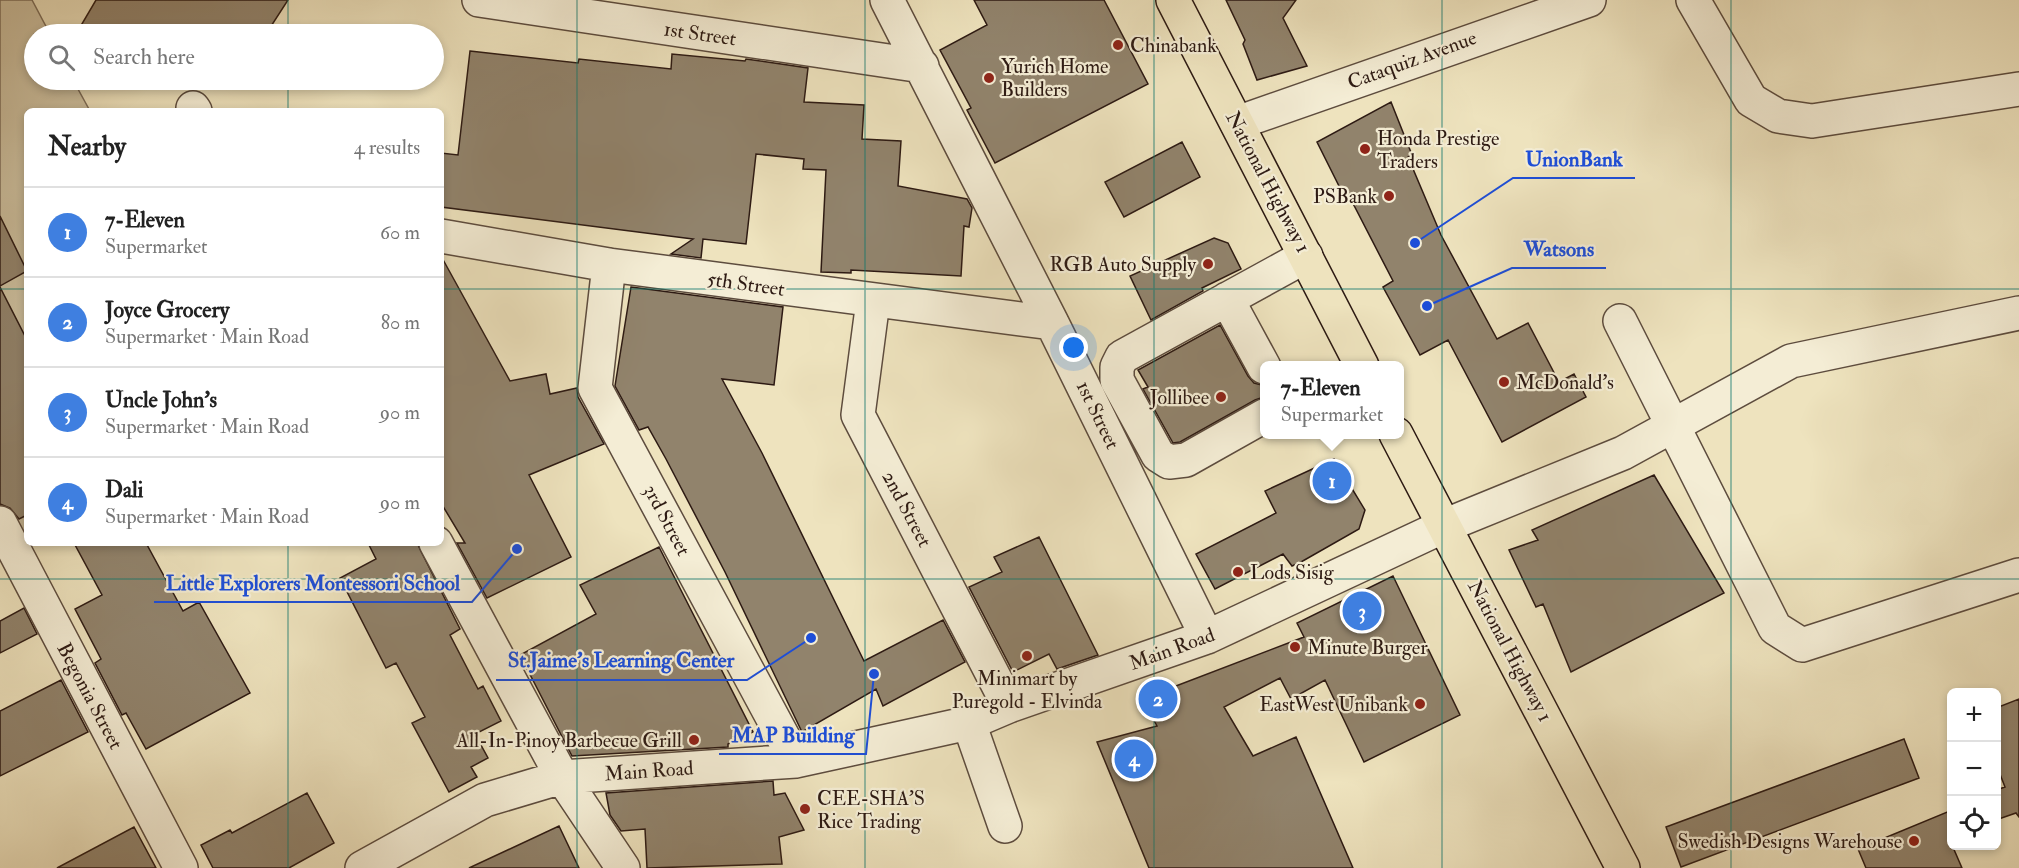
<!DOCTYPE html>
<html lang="en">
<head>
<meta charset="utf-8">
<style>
  :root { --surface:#fff; --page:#f2f2f2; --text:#222; --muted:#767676; --line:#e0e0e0; --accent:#8f2418 }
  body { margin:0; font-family:"IM FELL Double Pica",serif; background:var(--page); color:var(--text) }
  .controls { position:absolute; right:18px; bottom:18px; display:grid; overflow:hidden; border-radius:9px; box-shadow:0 3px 9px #0003 }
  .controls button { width:54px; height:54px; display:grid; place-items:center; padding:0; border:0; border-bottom:2px solid var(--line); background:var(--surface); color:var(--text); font:30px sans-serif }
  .you { position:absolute; left:1074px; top:348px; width:21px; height:21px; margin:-15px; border:4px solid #fff; border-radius:50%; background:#1a73e8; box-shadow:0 0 0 9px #1a73e833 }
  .badge { display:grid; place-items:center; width:39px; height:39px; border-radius:50%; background:var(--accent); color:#fff; font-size:20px; font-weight:700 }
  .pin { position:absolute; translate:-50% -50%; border:3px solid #fff; box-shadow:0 2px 6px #0006 }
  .popup { position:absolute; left:1260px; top:361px; width:144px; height:78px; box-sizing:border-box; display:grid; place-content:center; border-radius:9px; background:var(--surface); filter:drop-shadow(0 2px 4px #0005); font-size:20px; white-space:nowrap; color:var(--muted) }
  .popup b { font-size:22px; color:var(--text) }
  .popup::after { content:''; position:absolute; left:50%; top:100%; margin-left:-12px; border:12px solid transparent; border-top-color:var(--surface) }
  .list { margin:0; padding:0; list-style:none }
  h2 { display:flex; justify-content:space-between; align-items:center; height:78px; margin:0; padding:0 24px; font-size:26px }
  h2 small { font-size:20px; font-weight:400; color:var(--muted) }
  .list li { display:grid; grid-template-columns:39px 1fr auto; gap:18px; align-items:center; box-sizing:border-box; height:90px; padding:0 24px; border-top:2px solid var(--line) }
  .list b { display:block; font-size:22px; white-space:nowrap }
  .list p { margin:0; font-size:20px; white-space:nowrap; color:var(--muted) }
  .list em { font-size:20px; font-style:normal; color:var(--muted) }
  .icon { flex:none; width:33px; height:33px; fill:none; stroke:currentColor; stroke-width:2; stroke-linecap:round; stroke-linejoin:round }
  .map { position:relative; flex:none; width:2019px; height:868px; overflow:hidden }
  .search { position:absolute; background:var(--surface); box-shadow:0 3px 9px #0003; left:24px; top:24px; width:420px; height:66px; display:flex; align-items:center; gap:15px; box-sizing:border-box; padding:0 21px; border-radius:33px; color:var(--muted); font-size:22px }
  .panel { position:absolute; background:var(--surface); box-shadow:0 3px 9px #0003; left:24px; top:108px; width:420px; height:438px; border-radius:9px }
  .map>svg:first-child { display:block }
  .green { fill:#cdc1a1; stroke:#7d6e5a; stroke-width:1.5 }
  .building { fill:#91836c; stroke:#2d1a13; stroke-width:1.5 }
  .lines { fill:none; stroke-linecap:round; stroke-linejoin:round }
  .minor-casing { stroke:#5d4c3e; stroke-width:36 }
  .highway-casing { stroke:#2d1a13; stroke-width:36 }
  .minor { stroke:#f4edd5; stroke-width:33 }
  .highway { stroke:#eee3be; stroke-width:33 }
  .grid { fill:none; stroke:#0f766e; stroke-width:1.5; stroke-opacity:0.55 }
  .poi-dot { fill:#8f2418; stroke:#f4edd5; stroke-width:2 }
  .labels { text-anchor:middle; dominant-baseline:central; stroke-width:4.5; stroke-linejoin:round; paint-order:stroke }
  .street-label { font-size:20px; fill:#2d1a13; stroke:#f4edd5 }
  .poi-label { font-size:20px; fill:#2d1a13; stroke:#f4edd5; text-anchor:start }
  .leader { fill:none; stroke:#1d4ed8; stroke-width:2 }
  .callout-dot { fill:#1d4ed8; stroke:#f4edd5; stroke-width:2 }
  .callout-label { font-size:21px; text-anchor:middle; font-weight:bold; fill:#1d4ed8; stroke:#f4edd5; stroke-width:4.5; stroke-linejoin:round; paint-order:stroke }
</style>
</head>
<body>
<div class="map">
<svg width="2019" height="868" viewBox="0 0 2019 868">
  <rect width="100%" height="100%" fill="#eee3be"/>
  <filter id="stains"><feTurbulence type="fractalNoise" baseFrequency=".00333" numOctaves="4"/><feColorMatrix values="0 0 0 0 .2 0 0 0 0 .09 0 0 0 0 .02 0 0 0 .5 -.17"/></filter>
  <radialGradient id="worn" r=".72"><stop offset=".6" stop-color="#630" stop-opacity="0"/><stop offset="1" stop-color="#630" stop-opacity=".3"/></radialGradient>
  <path class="green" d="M0,0H32L50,34H34V80H73L90,111H27V541L0,522Z"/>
  <path class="building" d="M96,0H288L266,34H76Z
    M974,0H1104L1148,84L995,163L967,110L971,108L940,50L987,25Z
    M1226,0H1296L1283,18L1307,66L1257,80L1243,44L1245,40Z
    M470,51L578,63L579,59L671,69L672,54L745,61L746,59L808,68L804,102L864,105L862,139L901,141L898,186L967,199L972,208L969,227L964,226L961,276L851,270V273L821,272L826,170L803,169L804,159L756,154L746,244L703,239L701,258L671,254L693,239L441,207V153L458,155Z
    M1391,102L1412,155L1408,157L1441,235L1497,339L1528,323L1559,382L1574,374L1586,397L1502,442L1448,340L1420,355L1383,287L1393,281L1345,188L1341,190L1317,142Z
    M1182,142L1200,177L1124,217L1105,182Z
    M0,216L27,271L0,286Z
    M1214,238L1228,243L1241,269L1202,288L1203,291L1151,320L1130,276Z
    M441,256L510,381L546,374L550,394L577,388L578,397L604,444L529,475L571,557L487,598L457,543H465L441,503Z
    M0,287L27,340V515L19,519L10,508L0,504Z
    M631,287L783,307L774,385L722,379L762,453L864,661L943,620L965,662L883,706L876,689L802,732L725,572L666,459L648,427L639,430L615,386Z
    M1220,325L1248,376L1254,383L1262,385L1264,397L1255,400L1180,442L1173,443L1143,389L1148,387L1138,370Z
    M1334,459L1365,510L1359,529L1301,562L1292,566L1283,554L1215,589L1196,554L1276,513L1265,491Z
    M1654,475L1724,593L1571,672L1543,604L1536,607L1509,550L1538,540L1532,530Z
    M1039,537L1098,655L1057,669L1049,654L1013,672L969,587L1002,572L994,557Z
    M74,543H146L183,611L199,602L250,693L146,749L126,713L122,715L95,663L101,659L75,609L102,595Z
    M368,543H417L460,629L450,635L478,689L483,686L501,721L475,734L488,758L471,767L477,777L449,792L412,723L425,717L396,663L386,668L340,578L376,559Z
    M659,547L753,732L728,744V747L572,756L520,655L596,614L580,585Z
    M1393,576L1460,715L1364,762L1325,680L1291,699L1280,678L1224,707L1253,756L1296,737L1353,868H1149L1097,742L1157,726L1142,699L1304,637L1297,623Z
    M24,608L37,634L0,653V621Z
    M61,680L88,732L0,776V711Z
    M2019,699V817L2016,813L1996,820V790L2005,787L1996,764V708Z
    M1904,739L1919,778L1681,867L1666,827Z
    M773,781L774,795L785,793L804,830L779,837L782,864L647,868L645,829L621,831L610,815L606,793Z
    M307,793L334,843L289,868H213L201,845L230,830L232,833Z
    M1952,810V837L1949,838L1962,868H1866L1858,849Z
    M559,826L579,868H469Z
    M134,827L156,868H57Z"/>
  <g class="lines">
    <g class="minor-casing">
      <path id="minor" d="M479,0L922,66
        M887,0L1052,323L1207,637
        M1693,0L1751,100L1778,116L1812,121L2019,89
        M193,108L195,111
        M1237,123L1589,0
        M441,236L609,265L1052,323
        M609,265L595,388L796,761
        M1227,299L1264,367
        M873,301L858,415L1009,706
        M1620,321L1775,628L1802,645L2019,575
        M1264,416L1186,460L1169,462L1158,455L1117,380V367L1122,357L1306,256
        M0,523L181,868
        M436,543L562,777L623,868
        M969,723L1005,826
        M362,868L485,800L562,777L796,761L969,723L1009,706L1207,637L1444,526L1623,453L1791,361L2019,313"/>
    </g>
    <g class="highway-casing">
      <path id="highway" d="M1173,0L1362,366
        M1396,434L1623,868"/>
    </g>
    <use href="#minor" class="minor"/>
    <use href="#highway" class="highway"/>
  </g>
  <path class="grid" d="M288,0V34M577,0V868M865,0V868M1154,0V868M1442,0V868M1731,0V868M288,80V111M0,289H27M441,289H2019M288,543V868M0,579H2019"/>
  <g class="poi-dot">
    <circle cx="1118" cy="45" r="6"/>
    <circle cx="989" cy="78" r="6"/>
    <circle cx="1365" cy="149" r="6"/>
    <circle cx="1389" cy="196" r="6"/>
    <circle cx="1208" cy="264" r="6"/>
    <circle cx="1504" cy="382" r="6"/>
    <circle cx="1221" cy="397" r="6"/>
    <circle cx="1238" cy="572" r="6"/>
    <circle cx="1295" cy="647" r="6"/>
    <circle cx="1027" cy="656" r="6"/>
    <circle cx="1420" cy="704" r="6"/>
    <circle cx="694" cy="740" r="6"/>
    <circle cx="805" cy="809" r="6"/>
    <circle cx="1914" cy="841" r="6"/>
  </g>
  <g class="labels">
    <g class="street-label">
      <text transform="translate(700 34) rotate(8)">1st Street</text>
      <text transform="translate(1412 60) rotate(-20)">Cataquiz Avenue</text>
      <text transform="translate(1268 182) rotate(62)">National Highway 1</text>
      <text transform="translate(746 284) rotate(8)">5th Street</text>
      <text transform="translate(1098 415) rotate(64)">1st Street</text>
      <text transform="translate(907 509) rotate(62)">2nd Street</text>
      <text transform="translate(667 520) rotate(62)">3rd Street</text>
      <text transform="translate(1172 649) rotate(-20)">Main Road</text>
      <text transform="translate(1510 651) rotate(62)">National Highway 1</text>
      <text transform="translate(90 696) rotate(62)">Begonia Street</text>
      <text transform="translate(649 771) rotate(-4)">Main Road</text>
    </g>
    <g class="poi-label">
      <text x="1130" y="45">Chinabank</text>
      <text x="1001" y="66">Yurich Home<tspan x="1001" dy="23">Builders</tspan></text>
      <text x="1377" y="138">Honda Prestige<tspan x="1377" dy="23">Traders</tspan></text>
      <text x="1377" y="196" text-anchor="end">PSBank</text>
      <text x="1196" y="264" text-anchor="end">RGB Auto Supply</text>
      <text x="1516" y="382">McDonald's</text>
      <text x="1209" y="397" text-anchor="end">Jollibee</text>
      <text x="1250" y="572">Lods Sisig</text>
      <text x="1307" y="647">Minute Burger</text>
      <text x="1027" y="678" text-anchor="middle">Minimart by<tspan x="1027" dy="23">Puregold - Elvinda</tspan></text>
      <text x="1408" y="704" text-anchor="end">EastWest Unibank</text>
      <text x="682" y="740" text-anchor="end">All-In-Pinoy Barbecue Grill</text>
      <text x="817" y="798">CEE-SHA'S<tspan x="817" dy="23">Rice Trading</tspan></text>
      <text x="1902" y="841" text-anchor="end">Swedish Designs Warehouse</text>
    </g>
  </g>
  <path class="leader" d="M1415 243L1513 178H1635M1427 306L1512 268H1606M517 549L472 602H154M811 638L747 680H496M874 674L866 754H719"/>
  <g class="callout-dot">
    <circle cx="1415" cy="243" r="6"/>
    <circle cx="1427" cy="306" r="6"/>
    <circle cx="517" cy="549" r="6"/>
    <circle cx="811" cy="638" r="6"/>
    <circle cx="874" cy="674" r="6"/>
  </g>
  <g class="callout-label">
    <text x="1574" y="166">UnionBank</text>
    <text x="1559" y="256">Watsons</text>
    <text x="313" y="590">Little Explorers Montessori School</text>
    <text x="621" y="667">St.Jaime's Learning Center</text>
    <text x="793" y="742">MAP Building</text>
  </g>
  <rect width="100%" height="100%" filter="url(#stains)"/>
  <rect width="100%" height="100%" fill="url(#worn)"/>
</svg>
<div class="controls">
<button>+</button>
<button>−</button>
<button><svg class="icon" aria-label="locate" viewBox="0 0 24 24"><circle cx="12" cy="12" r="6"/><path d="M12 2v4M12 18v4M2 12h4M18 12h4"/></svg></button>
</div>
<div class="you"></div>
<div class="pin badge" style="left:1332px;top:481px;background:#3f7fe0">1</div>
<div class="popup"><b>7-Eleven</b>Supermarket</div>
<div class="pin badge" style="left:1158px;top:699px;background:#3f7fe0">2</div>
<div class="pin badge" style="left:1362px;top:611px;background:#3f7fe0">3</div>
<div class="pin badge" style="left:1134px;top:759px;background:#3f7fe0">4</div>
<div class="search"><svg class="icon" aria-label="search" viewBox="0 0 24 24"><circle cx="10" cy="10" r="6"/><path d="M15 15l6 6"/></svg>Search here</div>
<section class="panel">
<h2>Nearby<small>4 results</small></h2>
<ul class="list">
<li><span class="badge" style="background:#3f7fe0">1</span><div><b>7-Eleven</b><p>Supermarket</p></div><em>60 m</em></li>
<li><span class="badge" style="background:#3f7fe0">2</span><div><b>Joyce Grocery</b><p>Supermarket · Main Road</p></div><em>80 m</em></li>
<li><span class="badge" style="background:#3f7fe0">3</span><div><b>Uncle John's</b><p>Supermarket · Main Road</p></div><em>90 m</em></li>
<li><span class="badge" style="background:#3f7fe0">4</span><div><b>Dali</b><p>Supermarket · Main Road</p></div><em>90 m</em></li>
</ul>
</section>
</div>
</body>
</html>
